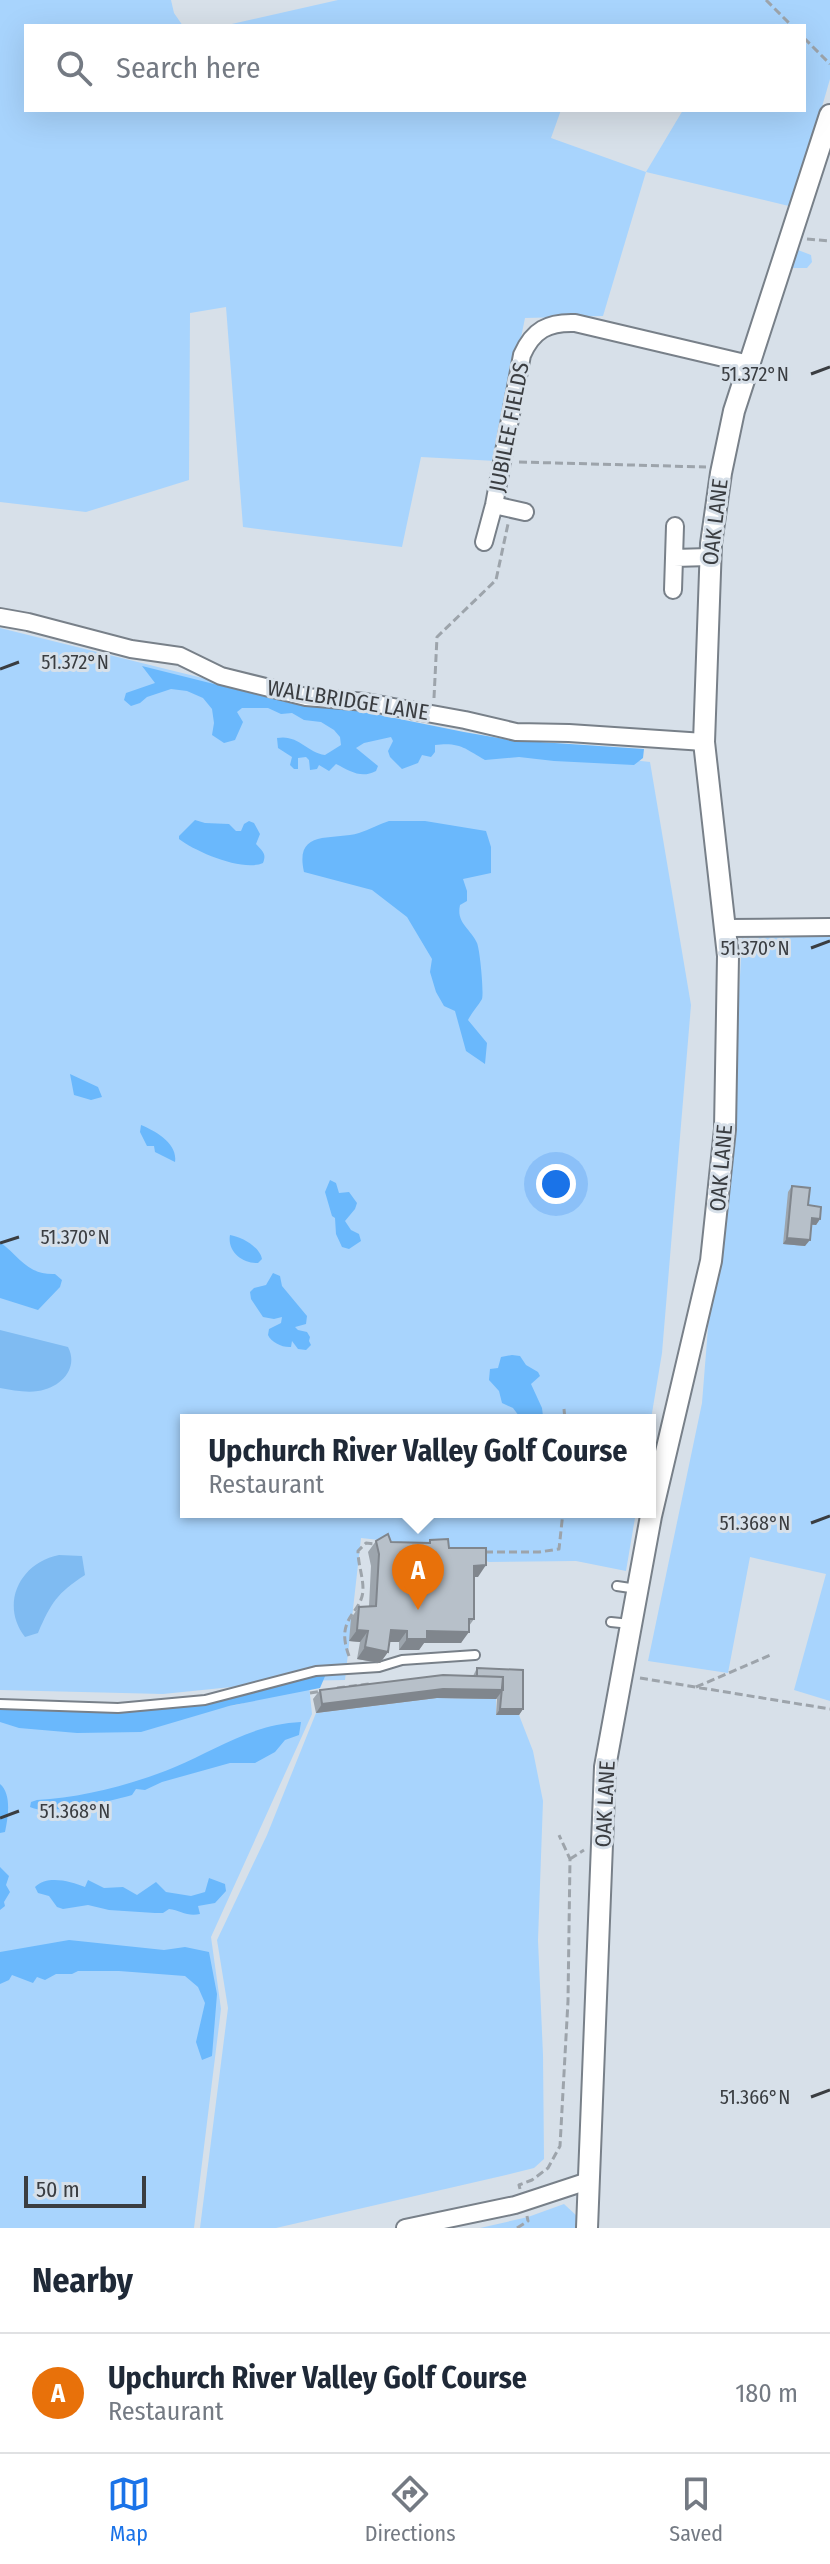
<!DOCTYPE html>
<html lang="en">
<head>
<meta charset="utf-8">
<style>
  :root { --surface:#fff; --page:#f2f2f3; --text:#1f2937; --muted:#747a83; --line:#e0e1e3; --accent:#1a73e8 }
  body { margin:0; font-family:"Fira Sans Condensed",sans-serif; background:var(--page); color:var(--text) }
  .scale { position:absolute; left:24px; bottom:20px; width:122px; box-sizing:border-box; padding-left:8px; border:4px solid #3a3d41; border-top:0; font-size:22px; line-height:28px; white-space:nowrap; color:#3a3d41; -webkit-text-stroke:6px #d7e0e9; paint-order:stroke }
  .you { position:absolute; left:556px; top:1184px; width:28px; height:28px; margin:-20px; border:6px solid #fff; border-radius:50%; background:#1a73e8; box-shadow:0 0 0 12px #1a73e833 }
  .badge { display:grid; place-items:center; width:52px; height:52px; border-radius:50%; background:var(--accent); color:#fff; font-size:26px; font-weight:700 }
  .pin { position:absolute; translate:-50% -66px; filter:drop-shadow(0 2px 4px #0008) }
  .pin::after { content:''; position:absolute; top:42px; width:28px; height:24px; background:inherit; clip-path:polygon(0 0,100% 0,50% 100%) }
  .popup { position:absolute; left:180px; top:1414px; width:476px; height:104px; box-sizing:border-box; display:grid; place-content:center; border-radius:0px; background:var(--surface); filter:drop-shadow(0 2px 6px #0005); font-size:26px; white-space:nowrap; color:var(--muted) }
  .popup b { font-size:30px; color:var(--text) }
  .popup::after { content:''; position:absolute; left:50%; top:100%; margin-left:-16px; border:16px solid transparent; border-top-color:var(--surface) }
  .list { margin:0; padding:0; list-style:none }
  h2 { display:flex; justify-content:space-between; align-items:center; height:104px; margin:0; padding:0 32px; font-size:34px }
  h2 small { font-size:26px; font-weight:400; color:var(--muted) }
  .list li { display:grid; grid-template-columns:52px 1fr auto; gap:24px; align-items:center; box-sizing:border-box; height:120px; padding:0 32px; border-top:2px solid var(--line) }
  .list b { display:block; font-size:30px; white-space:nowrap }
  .list p { margin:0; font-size:26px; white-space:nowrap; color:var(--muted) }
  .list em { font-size:26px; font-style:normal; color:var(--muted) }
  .icon { flex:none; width:44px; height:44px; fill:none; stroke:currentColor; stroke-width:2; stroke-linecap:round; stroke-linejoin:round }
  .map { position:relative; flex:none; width:830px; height:2228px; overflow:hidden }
  .search { position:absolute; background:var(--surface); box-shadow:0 8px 32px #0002; left:24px; right:24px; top:24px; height:88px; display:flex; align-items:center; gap:20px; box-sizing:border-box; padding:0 28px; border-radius:0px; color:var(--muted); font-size:30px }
  .sheet { height:224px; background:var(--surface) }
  nav { display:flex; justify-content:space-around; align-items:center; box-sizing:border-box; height:112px; border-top:2px solid var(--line); background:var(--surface); font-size:22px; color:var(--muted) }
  nav a { display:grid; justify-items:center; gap:4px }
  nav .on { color:var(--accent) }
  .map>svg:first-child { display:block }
  .green { fill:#a8d4fd }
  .forest { fill:#6ab8fc }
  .water { fill:#7fbbf2 }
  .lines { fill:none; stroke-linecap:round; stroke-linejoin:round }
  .service-casing { stroke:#788089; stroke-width:12 }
  .minor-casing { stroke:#788089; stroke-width:20 }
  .tertiary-casing { stroke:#788089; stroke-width:24 }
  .path { stroke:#9da4ab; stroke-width:3; stroke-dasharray:8 4; stroke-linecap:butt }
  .service { stroke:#fff; stroke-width:8 }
  .minor { stroke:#fff; stroke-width:16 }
  .tertiary { stroke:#fff; stroke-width:20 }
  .wall { fill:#9da5ad }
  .shaded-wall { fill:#80868d }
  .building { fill:#b7c0c9; stroke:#80868d; stroke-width:2 }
  .ticks { fill:none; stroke:#3a3d41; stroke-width:3 }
  .labels { text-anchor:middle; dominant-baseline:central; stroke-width:6; stroke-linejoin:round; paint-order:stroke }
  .street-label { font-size:22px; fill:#3a3d41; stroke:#d7e0e9 }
  .ticks-label { font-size:20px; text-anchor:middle; fill:#3a3d41; stroke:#d7e0e9; stroke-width:6; stroke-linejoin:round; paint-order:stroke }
</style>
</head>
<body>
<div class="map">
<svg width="830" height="2228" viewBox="0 0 830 2228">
  <rect width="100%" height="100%" fill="#d7e0e9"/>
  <path class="green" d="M0,0H171L174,13L183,26H26V110H561L551,138L646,172L683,110H804V26H223L338,0H830V79L793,207L646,172L603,316L525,318L496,461L421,457L402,547L243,527L226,307L190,313L189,480L86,512L0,502Z
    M798,250L811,255L812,262L807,268H792Z
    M0,628L450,739L650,762L691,1005L662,1353L650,1425V1420H186V1512H636L626,1571L576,1561L489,1562L452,1548L361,1538L345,1680L290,1681L163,1694L0,1690Z
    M830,933V1701L794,1690L826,1574L750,1557L728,1673L648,1661L702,1403L721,1165L735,1073L742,938Z
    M309,1685L312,1714L211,1937L221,2009L194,2228H0V1718L97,1724L236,1705Z
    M437,1698L496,1699V1715H519L533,1751L543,1801L538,1940L543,2055L544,2159L534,2168L506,2175L276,2228H200L228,2008L217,1940L267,1835L316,1713Z
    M564,2204L578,2217V2228H480L528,2217Z"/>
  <path class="forest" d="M142,666L294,704L340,707L464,732L510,740L644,749L643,758L634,765L554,761L519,757L485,760C465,749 461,742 435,745V752L431,757L422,755L418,763L402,769L390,757L388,751L393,741L391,737L364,743L356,748L378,766L376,771C361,779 350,771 336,764L329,771L319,765L317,769L310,770L309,760L306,757L298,758V769H294L290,765L292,757L278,748L277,738C298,734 306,752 325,755L341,745L340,737L334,730L321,722L304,720L292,713L281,714L268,708H242L237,712L243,722L235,740L224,743L212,735L214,723L212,709L203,698L187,691L171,689L147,697L140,703L131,706L124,700L126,693L155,683Z
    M195,820L205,823L229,824L236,831H241L244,824L249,821L254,823L260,834L256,844C262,851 267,853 263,863C243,872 196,852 179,839V836Z
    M389,821H425L486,831L491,847V873L463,879L467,891V901L460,905C456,923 470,928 477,943C480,950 484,993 482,999C478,1006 472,1012 468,1020L487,1043L485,1064L466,1051L455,1011L444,1006L436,992L430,972L432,959L407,917L372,890L304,872C294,828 333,841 359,833C369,830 379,824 389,821Z
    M70,1074L98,1087L102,1097L91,1100L74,1095Z
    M141,1125C155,1131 178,1143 175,1162L155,1152L154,1146H147L140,1132Z
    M330,1180L336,1183L339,1193L349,1192L357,1203L355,1209L345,1221L351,1230L359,1234L361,1241L349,1249L342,1247L336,1234L335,1218L332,1216L325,1192Z
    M230,1235C242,1237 260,1247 262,1259L258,1263C242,1264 227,1251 230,1235Z
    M0,1242C20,1257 27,1275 55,1274L62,1280L60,1287L38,1310L0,1298Z
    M273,1273L280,1276L282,1286L307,1316L306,1324L295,1327L298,1330L307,1332L310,1337L309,1341L311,1345L306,1350L298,1349L292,1341L291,1347C283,1348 271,1342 268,1335L269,1329L281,1323L282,1317L274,1319L263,1317L251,1299L250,1292L254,1288L266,1285Z
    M512,1355L520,1356L526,1365L538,1372L540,1376L531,1384L542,1408L543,1416H539L542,1420H522L513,1408L502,1403L499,1391L489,1380L490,1369L498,1368L501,1357Z
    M326,1674L320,1688L229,1706L141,1732L77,1733L19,1728L0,1722V1708L3,1707L203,1704Z
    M301,1722L299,1735L285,1740L275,1752L255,1763H230L162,1782L145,1790L136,1789L132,1795C112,1801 47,1816 30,1807L31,1802L37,1800C81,1798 134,1784 175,1767C217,1749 253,1724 301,1722Z
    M0,1784C12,1794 8,1818 5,1832L0,1833Z
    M0,1867L9,1876L6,1885L10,1892L4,1902L5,1906L0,1910Z
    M209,1878L225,1884L226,1891L215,1903L198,1906L200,1914C187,1917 180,1910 169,1909L163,1913H155L109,1910L88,1905L63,1909L57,1907L49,1896L38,1893L35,1887C47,1875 70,1881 85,1887L88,1880L104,1888L123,1887L137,1895L156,1882L166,1892L191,1896L205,1892Z
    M69,1940L164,1950L185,1947L209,1952L217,1994L212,2056L202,2060L196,2042L205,2003L198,1987L185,1976L119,1971H78L72,1974H56L45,1980L37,1977L33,1983L12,1975L9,1980L0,1984V1952Z"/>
  <path class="water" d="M0,1330L68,1347C79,1368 61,1388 38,1391C26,1393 12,1390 0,1388Z
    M59,1555L82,1556L85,1575C57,1593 51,1603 38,1633L25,1637C0,1605 19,1563 59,1555Z"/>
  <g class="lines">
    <g class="service-casing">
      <path id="service" d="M617,1586L637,1589
        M611,1622L630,1624
        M0,1704L118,1708L205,1700L316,1671L379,1667L402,1660L475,1655"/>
    </g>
    <g class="minor-casing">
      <path id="minor" d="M494,505L525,512
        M484,542L494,505L522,355C533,330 548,322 575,323L749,364
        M674,558L709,557
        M673,590L675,526
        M0,617L28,622L131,649L180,656L221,676L306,697L366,702L465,720L516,732L569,733L704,742
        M727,928L830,927
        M405,2228L515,2205L588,2181"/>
    </g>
    <g class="tertiary-casing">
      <path id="tertiary" d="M587,2228L605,1767L651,1516L711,1261L725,1129L728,956L704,742L711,544L721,473L734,411L830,115"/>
    </g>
    <path class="path" d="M766,0L792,26
      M804,38L830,64
      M807,239L830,241
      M519,462L706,467
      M434,698L437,637L496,580L508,524
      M564,1409L565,1420
      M485,1552H539L559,1549L563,1512
      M349,1656C334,1616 363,1614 363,1589C363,1576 358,1564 358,1551L366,1543L376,1544
      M640,1678L830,1709
      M696,1687L773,1654
      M337,1688L369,1684
      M310,1693L322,1691
      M570,1859L584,1850
      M520,2189L519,2185L532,2180L548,2168L560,2146L568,2001L570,1859L559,1835
      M517,2228L528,2221L527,2216"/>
    <use href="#service" class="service"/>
    <use href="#minor" class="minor"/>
    <use href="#tertiary" class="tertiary"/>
  </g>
  <path class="wall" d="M792,1186L820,1219L816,1225H811L805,1246L783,1244L788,1192Z
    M430,1540L449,1548L478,1577H474V1619L469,1626L461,1643H424L419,1650H399V1642H390L388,1652L380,1663L357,1659L360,1642L349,1641L351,1618L359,1607L369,1606L371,1566L368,1552L376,1541L428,1543Z
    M477,1668L523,1709L519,1715H496L497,1699L437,1698L316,1713L313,1699L320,1690L473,1676Z"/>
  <path class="shaded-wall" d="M812,1218L820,1219L816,1225L808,1224Z
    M787,1238L810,1240L805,1246L783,1244Z
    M486,1565L478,1577H466L474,1566Z
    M357,1630L368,1631L360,1642L349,1641Z
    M391,1630L407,1631L399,1642H383Z
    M427,1631L469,1632L461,1643H424L419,1650H399L407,1639Z
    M365,1647L388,1652L380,1663L357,1659Z
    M443,1689L503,1690L496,1699L437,1698L316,1713L322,1704Z
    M500,1709H523L519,1715H496Z"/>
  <path class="building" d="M792,1186L810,1188L808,1205L821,1207L820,1219L812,1218L810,1240L787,1238Z
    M388,1534L391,1542L430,1543V1540L448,1539L449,1548H486V1565L474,1566V1619H469V1632L427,1631V1639H407V1631L391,1630L388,1652L365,1647L368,1631L357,1630L359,1607L376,1606L379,1554L376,1541Z
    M477,1668L523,1670V1709H500L503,1677L477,1676Z
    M443,1675L503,1677V1690L443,1689L322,1704L320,1690Z"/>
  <path class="ticks" d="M811,374L830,367M0,669L19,662M811,948L830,941M0,1243L19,1237M811,1523L830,1516M0,1818L19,1811M811,2097L830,2090"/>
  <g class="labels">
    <g class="street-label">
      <text transform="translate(509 427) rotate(-79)">JUBILEE FIELDS</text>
      <text transform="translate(715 522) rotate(-83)">OAK LANE</text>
      <text transform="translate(348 700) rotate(9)">WALLBRIDGE LANE</text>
      <text transform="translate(721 1168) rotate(-85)">OAK LANE</text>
      <text transform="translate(605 1804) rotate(-87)">OAK LANE</text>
    </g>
  </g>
  <g class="ticks-label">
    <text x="755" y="381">51.372°N</text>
    <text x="75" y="669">51.372°N</text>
    <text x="755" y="955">51.370°N</text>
    <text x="75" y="1244">51.370°N</text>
    <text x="755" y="1530">51.368°N</text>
    <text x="75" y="1818">51.368°N</text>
    <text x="755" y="2104">51.366°N</text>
  </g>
</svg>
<div class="scale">50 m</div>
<div class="you"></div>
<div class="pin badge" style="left:418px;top:1610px;background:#e8710a">A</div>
<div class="popup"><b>Upchurch River Valley Golf Course</b>Restaurant</div>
<div class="search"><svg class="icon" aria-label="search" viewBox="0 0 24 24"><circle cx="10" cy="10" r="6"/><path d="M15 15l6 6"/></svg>Search here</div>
</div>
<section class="sheet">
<h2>Nearby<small></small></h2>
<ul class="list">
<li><span class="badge" style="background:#e8710a">A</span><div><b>Upchurch River Valley Golf Course</b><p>Restaurant</p></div><em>180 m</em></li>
</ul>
</section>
<nav>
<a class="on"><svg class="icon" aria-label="map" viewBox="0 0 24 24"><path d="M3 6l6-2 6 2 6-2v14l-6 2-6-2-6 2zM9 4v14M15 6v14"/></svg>Map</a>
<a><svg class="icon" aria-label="directions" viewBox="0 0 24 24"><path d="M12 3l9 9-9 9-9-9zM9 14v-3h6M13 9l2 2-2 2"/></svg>Directions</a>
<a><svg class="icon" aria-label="saved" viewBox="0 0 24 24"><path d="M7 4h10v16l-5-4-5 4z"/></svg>Saved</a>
</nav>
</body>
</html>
